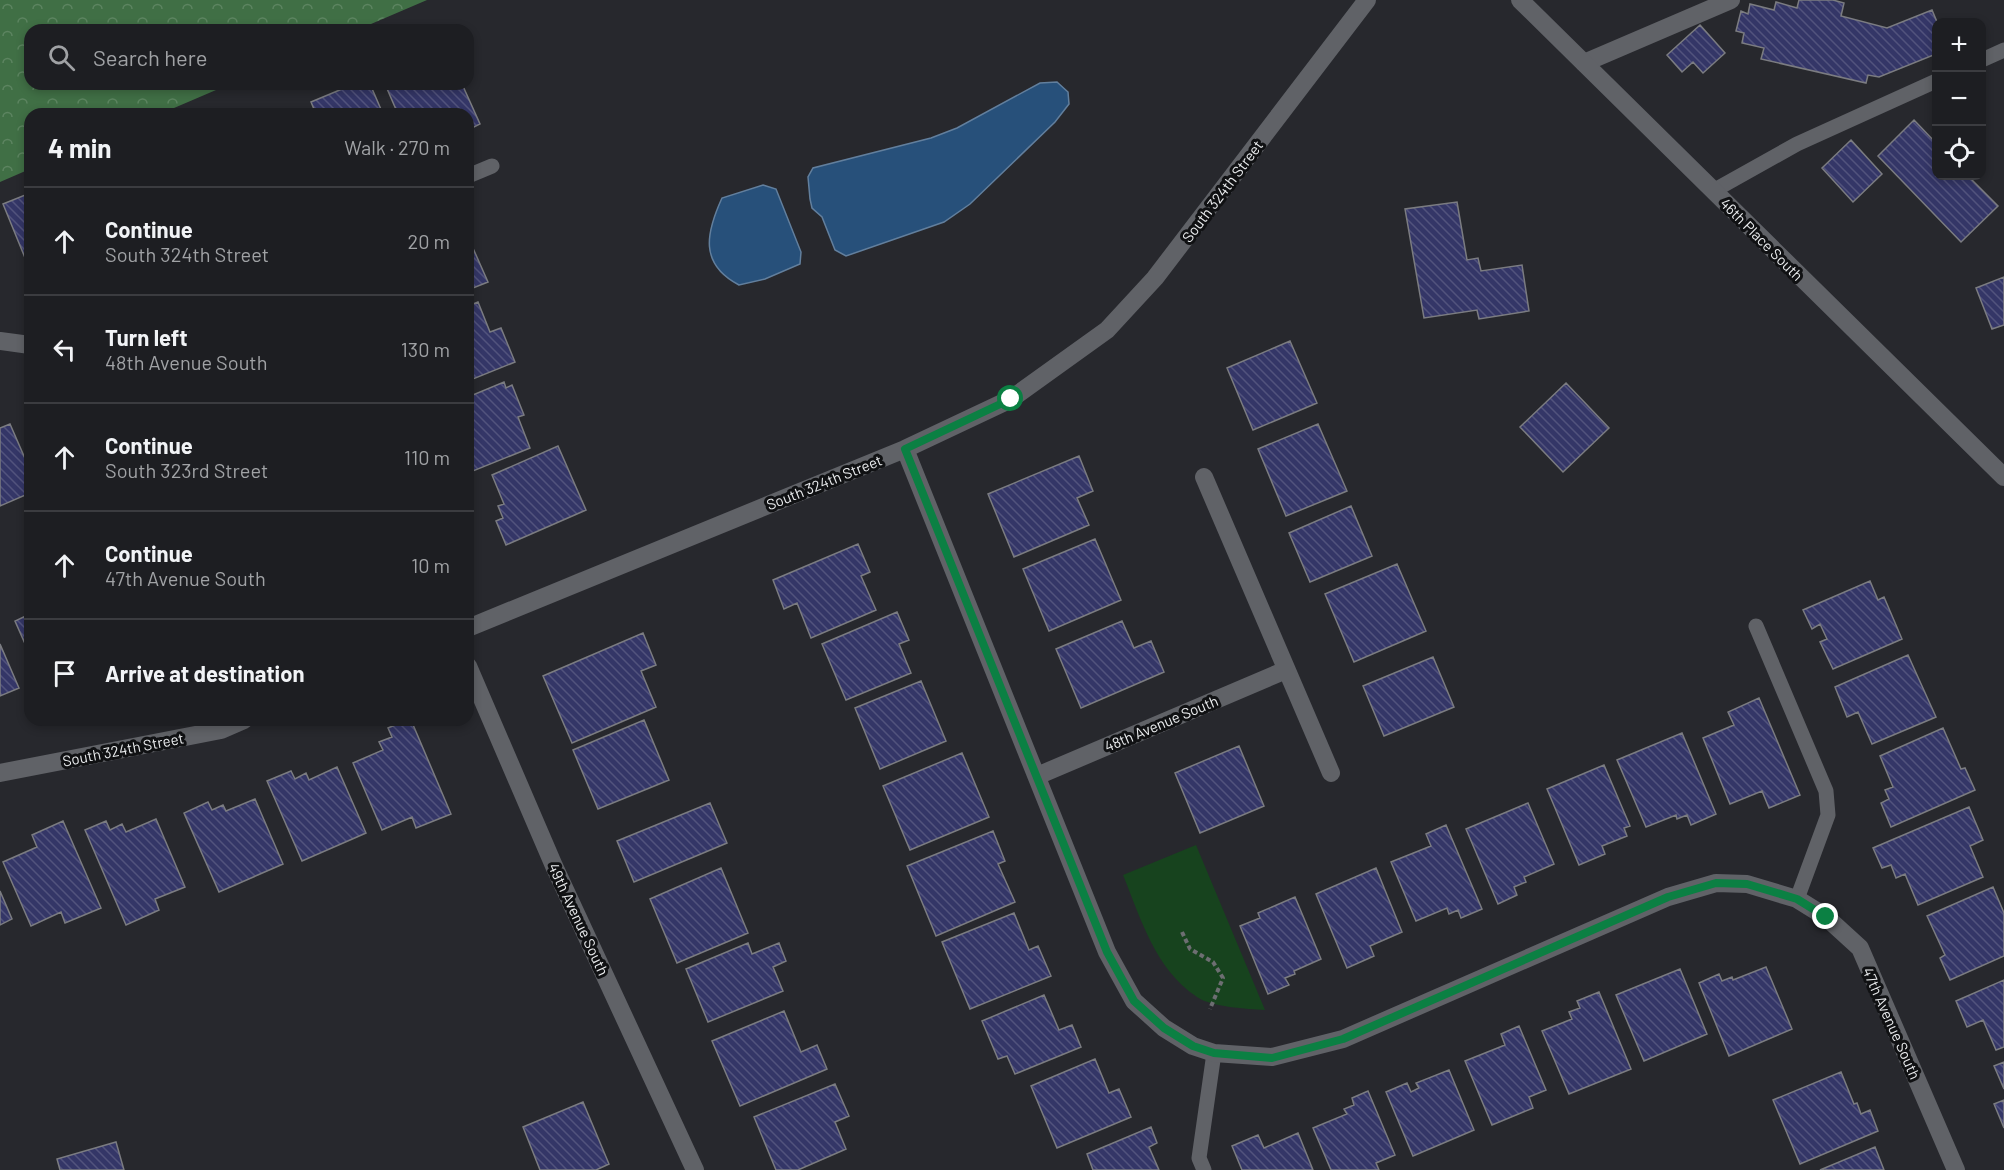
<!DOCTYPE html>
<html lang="en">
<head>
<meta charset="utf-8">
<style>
  :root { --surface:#1d1e22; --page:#2a2b2f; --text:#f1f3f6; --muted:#a0a2a5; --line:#3b3c40 }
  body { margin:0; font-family:Barlow,sans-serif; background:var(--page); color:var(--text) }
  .controls { position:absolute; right:18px; top:18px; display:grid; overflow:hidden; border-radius:12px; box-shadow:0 3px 9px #0003 }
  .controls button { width:54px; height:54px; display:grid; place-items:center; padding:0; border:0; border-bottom:2px solid var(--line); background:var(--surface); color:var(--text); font:30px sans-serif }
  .stop { position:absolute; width:18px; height:18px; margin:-14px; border:4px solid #0b8043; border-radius:50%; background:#fff }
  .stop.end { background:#0b8043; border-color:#fff; box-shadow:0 2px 6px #0008 }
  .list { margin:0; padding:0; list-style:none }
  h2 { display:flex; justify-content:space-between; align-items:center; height:78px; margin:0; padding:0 24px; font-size:26px }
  h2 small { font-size:20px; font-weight:400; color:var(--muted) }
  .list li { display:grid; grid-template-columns:39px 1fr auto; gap:18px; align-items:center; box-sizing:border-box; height:108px; padding:0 24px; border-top:2px solid var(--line) }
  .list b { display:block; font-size:22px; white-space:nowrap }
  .list p { margin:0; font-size:20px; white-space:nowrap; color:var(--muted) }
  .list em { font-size:20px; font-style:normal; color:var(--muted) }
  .icon { flex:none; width:33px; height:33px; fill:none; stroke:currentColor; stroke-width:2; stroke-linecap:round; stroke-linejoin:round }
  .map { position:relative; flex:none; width:2004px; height:1170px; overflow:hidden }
  .search { position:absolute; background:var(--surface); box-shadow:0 3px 9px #0003; left:24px; top:24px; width:450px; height:66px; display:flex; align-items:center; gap:15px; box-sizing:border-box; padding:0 21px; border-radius:18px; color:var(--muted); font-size:22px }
  .panel { position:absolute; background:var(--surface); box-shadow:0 3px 9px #0003; left:24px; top:108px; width:450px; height:618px; border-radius:18px }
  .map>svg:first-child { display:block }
  .forest { fill:url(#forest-crowns) }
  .green { fill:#17431e }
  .water { fill:#27507a; stroke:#627f9d; stroke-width:1.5 }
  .building { fill:url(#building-back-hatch); stroke:#7b7c81; stroke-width:1.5 }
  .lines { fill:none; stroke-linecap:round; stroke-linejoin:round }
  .path { stroke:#6d6e72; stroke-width:4; stroke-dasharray:4.5 3; stroke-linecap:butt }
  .service { stroke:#606267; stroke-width:15 }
  .minor { stroke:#606267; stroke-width:18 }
  .tertiary { stroke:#606267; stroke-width:18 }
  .route { stroke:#0b8043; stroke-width:8 }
  .labels { text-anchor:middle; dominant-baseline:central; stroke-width:6; stroke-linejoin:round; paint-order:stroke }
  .street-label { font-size:15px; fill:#ebedef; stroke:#101113 }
</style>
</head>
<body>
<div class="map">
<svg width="2004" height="1170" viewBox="0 0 2004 1170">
  <defs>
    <pattern id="forest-crowns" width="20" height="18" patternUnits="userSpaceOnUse" patternTransform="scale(1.5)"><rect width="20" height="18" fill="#406f45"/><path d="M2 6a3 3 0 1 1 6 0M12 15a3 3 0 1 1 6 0" fill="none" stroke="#5c8460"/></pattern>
    <pattern id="building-back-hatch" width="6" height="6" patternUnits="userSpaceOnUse" patternTransform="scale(1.5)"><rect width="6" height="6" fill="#343667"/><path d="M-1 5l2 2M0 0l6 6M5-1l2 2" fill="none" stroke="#52537d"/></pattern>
  </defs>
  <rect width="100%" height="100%" fill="#27282d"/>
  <path class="forest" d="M0,0H427L357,30H30V84H230L160,114H30V169L0,182Z"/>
  <path class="green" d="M1196,845L1265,1010C1247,1009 1211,1007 1197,997C1155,969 1141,919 1123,875Z"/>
  <path class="water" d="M1057,82L1068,92L1069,104L1055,122L970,204L944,222L846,256L835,250L822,217L812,208L810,199L808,177L813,168L931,138L957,128L1040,83Z
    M763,185L776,189L801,252L800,264L765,279L739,285C699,264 706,233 722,198Z"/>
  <path class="building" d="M1799,0H1833L1844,3L1841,16L1887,28L1932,10L1937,22L1936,54L1879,77L1868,75L1866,83L1761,59L1764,48L1742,43L1744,33L1736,31L1741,11L1748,14L1750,4L1774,10L1776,2L1797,8Z
    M1700,25L1725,53L1703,73L1693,62L1682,72L1667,55Z
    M354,84H370L383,114H316L311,102Z
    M385,84H462L480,124L468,130V114H398Z
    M1914,120L1936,143V176H1968L1998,206L1961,242L1878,156Z
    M1851,140L1882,174L1853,202L1822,168Z
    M30,193V270L3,204Z
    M1457,202L1467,260L1478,258L1481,271L1522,265L1529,311L1479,319L1477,310L1424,318L1405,209Z
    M468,237L488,282L468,290Z
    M2004,277V325L1992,329L1976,288Z
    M478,302L490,332L501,328L515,362L468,381V306Z
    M1290,341L1317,403L1253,430L1227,368Z
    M504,382L506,388L512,385L524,415L518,417L530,448L468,473V397Z
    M1566,383L1609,428L1563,472L1520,427Z
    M10,424L30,470V493L0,506V428Z
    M1318,424L1347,491L1286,516L1258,449Z
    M558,446L586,510L506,545L496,521L503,518L498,506L504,504L492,475Z
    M1079,456L1093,491L1077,498L1089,525L1014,557L988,494Z
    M1351,506L1372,556L1310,582L1289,533Z
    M1095,539L1121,600L1049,631L1023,569Z
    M858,544L870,572L861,576L876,610L811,638L797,603L784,609L773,580Z
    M1397,564L1426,631L1354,662L1325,594Z
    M1870,581L1878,600L1884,597L1902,639L1833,669L1820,642L1827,639L1820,624L1812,629L1803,610Z
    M897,612L909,640L899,644L911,673L846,700L822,644Z
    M30,614V655L15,621Z
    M1122,621L1134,648L1151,641L1164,672L1081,708L1056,649Z
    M643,633L656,665L641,671L656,707L572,743L543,676Z
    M0,644L19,688L0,696Z
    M1908,655L1936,717L1872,744L1858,712L1847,717L1835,687Z
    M1433,657L1454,707L1384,736L1363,686Z
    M921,681L946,741L880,769L855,708Z
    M1759,698L1800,795L1769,808L1762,791L1730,804L1703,738L1734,725L1728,712Z
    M407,720H411L451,814L416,828L412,817L382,830L353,763L383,750L379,742L392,737L388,728Z
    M644,720L669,780L598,809L573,750Z
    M1943,728L1961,769L1965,768L1975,790L1891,827L1881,803L1889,799L1885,790L1893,787L1880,756Z
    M1682,733L1716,814L1691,825L1687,815L1677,819L1676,815L1646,827L1617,760Z
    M1239,746L1264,806L1200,833L1175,773Z
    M962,753L989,817L910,850L883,786Z
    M1604,765L1630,826L1624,828L1627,836L1602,846L1605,854L1579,865L1547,789Z
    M337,767L366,833L302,861L267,781L291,771L295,779L306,773L309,780Z
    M255,799L283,864L219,892L184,813L208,802L212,810L223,805L226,811Z
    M710,803L727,843L634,882L617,841Z
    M1528,803L1554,864L1524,877L1526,882L1514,887L1517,895L1498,904L1466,829Z
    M1969,807L1983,840L1970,846L1983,877L1918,905L1905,874L1896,878L1891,865L1882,868L1873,848Z
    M156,819L185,887L155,899L159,910L126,925L85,830L106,821L110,830L122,824L126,832Z
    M63,821L101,908L65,923L61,912L31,926L3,862L37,847L32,835Z
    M1446,825L1482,909L1461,918L1458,910L1449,914L1447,908L1416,921L1391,862L1431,846L1426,834Z
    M993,831L1005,861L998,864L1015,902L936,936L907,866Z
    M721,868L748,933L677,963L650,899Z
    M1376,868L1402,932L1370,946L1374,956L1347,968L1316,894Z
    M1993,887L2004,913V956L1950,980L1940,958L1945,955L1927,916Z
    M0,891L12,919L0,925Z
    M1295,897L1321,959L1294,971L1295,974L1285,978L1289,985L1268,994L1240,926L1260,918L1258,913Z
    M1014,913L1029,950L1038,946L1051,976L970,1009L942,942Z
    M748,943L752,954L779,943L786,961L773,967L783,991L708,1022L686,969Z
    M1766,967L1792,1029L1729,1056L1699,983L1719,974L1722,981L1732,977L1733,980Z
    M1680,969L1707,1034L1644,1061L1616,995Z
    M2004,980V1047L1996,1050L1983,1020L1967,1027L1956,1001Z
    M1599,992L1631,1069L1569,1094L1542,1031L1572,1019L1569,1012L1580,1008L1577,1001Z
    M1044,995L1059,1030L1072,1025L1081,1047L1015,1074L1007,1056L998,1059L982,1021Z
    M784,1011L801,1052L817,1045L827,1069L740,1106L712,1041Z
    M1519,1026L1546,1090L1529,1097L1533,1108L1492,1125L1465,1061L1505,1045L1501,1034Z
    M1095,1059L1109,1093L1119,1089L1131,1117L1057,1148L1031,1086Z
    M2004,1062V1089L1994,1066Z
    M1449,1070L1474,1130L1413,1156L1386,1092L1407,1083L1411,1092L1419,1088L1416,1083Z
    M1841,1072L1854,1104L1857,1103L1861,1114L1870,1110L1878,1131L1800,1164L1773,1100Z
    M835,1084L849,1116L835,1122L846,1149L798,1170H776L754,1117Z
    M1368,1091L1395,1155L1376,1163L1379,1170H1331L1313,1128L1347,1114L1344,1109L1354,1105L1352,1098Z
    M2004,1100V1128L1994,1104Z
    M583,1102L609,1164L596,1170H540L523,1127Z
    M1151,1127L1157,1143L1149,1147L1159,1170H1093L1087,1154Z
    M1298,1133L1313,1170H1242L1232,1146L1258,1135L1264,1148Z
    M116,1142L124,1170H60L57,1159Z
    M1875,1147L1884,1170H1820Z"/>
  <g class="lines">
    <path class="path" d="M1182,932L1190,949L1213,962L1223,978L1210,1009"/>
    <path class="service" d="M1982,60L2004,50
      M468,176L492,166
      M1713,191L1797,144L1936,81
      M1756,626L1826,791L1828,815L1797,899
      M1204,1170L1199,1158L1214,1053"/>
    <path class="minor" d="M1584,63L1731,0
      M0,341L30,345
      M905,449L1107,952L1134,1001L1164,1028L1193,1046L1214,1053L1272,1057L1343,1039L1668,897L1716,883L1747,884L1797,899L1826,917L1860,948L1956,1170
      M1204,477L1331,773
      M468,628L905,449L1011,399L1107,330L1155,278L1367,0
      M468,666L554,866L695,1170
      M0,773L221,730L244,720
      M1037,776L1286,670"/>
    <path class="tertiary" d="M1520,0L2004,477"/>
  </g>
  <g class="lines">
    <path class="route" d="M1011,399L905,449L1107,952L1134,1001L1164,1028L1193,1046L1214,1053L1272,1058L1343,1039L1668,897L1716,883L1747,884L1797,899L1826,917"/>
  </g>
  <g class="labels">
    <g class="street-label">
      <text transform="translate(1222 191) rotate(-53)">South 324th Street</text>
      <text transform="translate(1762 239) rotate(45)">46th Place South</text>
      <text transform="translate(824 482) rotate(-22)">South 324th Street</text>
      <text transform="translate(1161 723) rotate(-23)">48th Avenue South</text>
      <text transform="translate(123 749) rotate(-11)">South 324th Street</text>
      <text transform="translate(579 919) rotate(65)">49th Avenue South</text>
      <text transform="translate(1892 1023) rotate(66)">47th Avenue South</text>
    </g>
  </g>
</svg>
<div class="controls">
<button>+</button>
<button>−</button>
<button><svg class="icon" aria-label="locate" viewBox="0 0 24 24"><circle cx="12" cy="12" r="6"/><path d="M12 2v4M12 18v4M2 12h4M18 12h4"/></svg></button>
</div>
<div class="stop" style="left:1011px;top:399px"></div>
<div class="stop end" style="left:1826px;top:917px"></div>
<div class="search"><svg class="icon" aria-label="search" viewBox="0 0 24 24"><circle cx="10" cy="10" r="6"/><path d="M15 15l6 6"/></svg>Search here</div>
<section class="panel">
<h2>4 min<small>Walk · 270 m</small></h2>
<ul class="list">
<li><svg class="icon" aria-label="ahead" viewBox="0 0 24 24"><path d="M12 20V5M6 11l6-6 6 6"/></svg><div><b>Continue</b><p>South 324th Street</p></div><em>20 m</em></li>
<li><svg class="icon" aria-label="left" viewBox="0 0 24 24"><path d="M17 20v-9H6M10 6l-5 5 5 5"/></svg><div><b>Turn left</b><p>48th Avenue South</p></div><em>130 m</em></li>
<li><svg class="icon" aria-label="ahead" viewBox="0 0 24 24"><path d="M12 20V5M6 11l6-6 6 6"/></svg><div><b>Continue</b><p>South 323rd Street</p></div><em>110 m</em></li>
<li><svg class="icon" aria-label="ahead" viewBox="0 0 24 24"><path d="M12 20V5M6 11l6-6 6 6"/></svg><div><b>Continue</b><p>47th Avenue South</p></div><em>10 m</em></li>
<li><svg class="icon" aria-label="arrive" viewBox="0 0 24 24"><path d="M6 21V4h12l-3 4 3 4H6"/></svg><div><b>Arrive at destination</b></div></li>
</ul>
</section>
</div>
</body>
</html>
